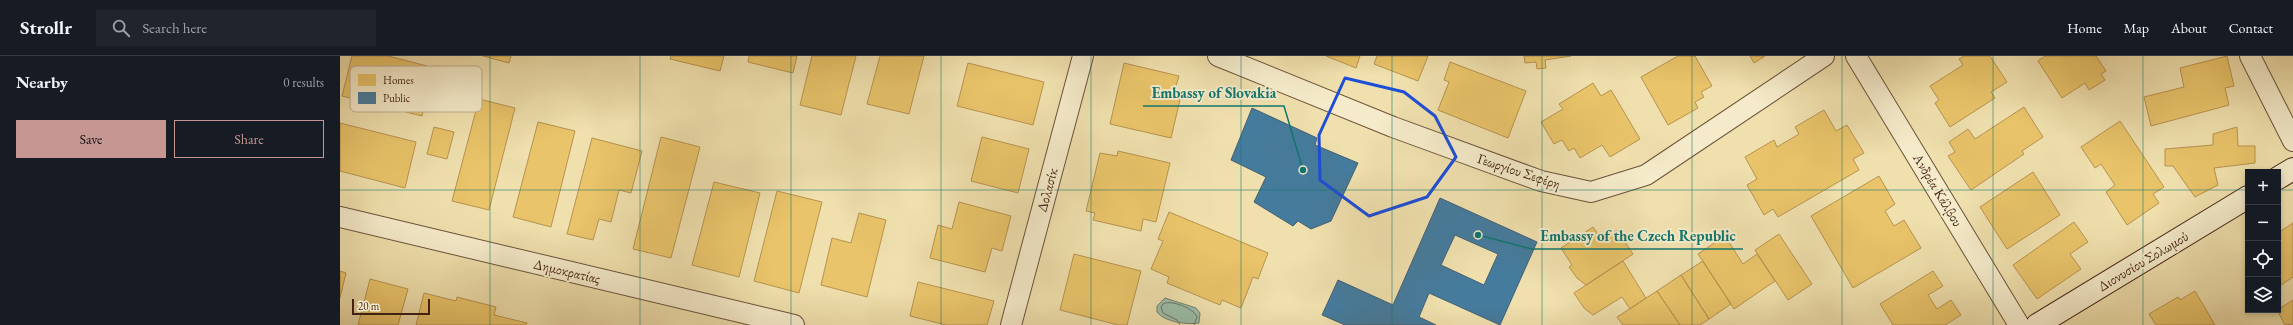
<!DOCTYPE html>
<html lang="en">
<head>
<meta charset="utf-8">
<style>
  :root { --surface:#171b24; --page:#20242c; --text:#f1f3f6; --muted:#9ea1a6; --line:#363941; --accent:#c59692 }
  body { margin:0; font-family:"EB Garamond",serif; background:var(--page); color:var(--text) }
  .controls { position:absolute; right:12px; bottom:12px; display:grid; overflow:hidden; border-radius:0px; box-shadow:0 2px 6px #0003 }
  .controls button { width:36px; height:36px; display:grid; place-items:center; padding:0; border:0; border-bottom:1px solid var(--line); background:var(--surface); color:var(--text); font:20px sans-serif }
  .scale { position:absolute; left:12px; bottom:10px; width:78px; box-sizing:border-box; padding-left:4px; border:2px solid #412213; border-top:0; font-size:11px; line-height:14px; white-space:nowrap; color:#412213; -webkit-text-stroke:3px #f5ebca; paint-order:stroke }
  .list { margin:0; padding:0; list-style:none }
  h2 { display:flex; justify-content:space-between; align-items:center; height:52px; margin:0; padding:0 16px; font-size:17px }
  h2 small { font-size:13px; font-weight:400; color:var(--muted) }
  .actions { display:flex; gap:8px; padding:12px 16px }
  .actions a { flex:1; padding:9px 0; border:1px solid var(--accent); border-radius:0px; text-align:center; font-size:14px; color:var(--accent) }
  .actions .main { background:var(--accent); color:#111 }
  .icon { flex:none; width:22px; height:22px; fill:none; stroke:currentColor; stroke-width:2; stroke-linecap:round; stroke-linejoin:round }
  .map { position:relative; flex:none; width:1953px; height:269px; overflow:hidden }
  header { display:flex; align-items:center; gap:24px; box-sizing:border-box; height:56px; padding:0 20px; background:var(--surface); border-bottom:1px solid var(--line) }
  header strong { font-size:19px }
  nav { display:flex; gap:22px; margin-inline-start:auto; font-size:14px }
  .search { width:280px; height:36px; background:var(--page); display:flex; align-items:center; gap:10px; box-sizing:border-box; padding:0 14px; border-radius:0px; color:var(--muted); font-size:15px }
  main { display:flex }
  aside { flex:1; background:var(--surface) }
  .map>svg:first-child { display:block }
  .water { fill:#9abda9; stroke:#767f6d }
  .homes { fill:#e9c46a; stroke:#b79350 }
  .public { fill:#457b9d; stroke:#446074; fill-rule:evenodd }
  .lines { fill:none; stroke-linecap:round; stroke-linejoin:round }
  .shore { stroke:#6e705e; stroke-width:1 }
  .street-casing { stroke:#6c523a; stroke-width:22 }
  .secondary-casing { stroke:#412213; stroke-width:24 }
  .street { stroke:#f5ebca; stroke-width:20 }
  .secondary { stroke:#f5ebca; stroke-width:22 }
  .marked { fill:none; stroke:#1d4ed8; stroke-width:3; stroke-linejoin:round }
  .grid { fill:none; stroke:#0f766e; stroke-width:1; stroke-opacity:0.55 }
  .labels { text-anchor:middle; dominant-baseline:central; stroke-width:4; stroke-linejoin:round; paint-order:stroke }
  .street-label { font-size:14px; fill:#412213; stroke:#f5ebca }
  .key { fill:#f5ebca; stroke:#bfaf93; stroke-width:1 }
  .key-label { font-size:11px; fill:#412213 }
  .leader { fill:none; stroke:#0f766e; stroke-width:1.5 }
  .callout-dot { fill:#0f766e; stroke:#f5ebca; stroke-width:1.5 }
  .callout-label { font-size:15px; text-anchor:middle; font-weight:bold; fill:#0f766e; stroke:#f5ebca; stroke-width:4; stroke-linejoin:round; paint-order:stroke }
</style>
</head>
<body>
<header>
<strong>Strollr</strong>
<div class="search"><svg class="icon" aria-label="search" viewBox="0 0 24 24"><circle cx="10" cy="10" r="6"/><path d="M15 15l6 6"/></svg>Search here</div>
<nav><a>Home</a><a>Map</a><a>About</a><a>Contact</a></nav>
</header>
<main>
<aside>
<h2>Nearby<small>0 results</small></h2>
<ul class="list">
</ul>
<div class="actions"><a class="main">Save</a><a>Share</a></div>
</aside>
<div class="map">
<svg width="1953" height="269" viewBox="0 0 1953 269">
  <rect width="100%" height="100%" fill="#efe0ad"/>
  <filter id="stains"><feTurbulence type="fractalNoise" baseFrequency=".005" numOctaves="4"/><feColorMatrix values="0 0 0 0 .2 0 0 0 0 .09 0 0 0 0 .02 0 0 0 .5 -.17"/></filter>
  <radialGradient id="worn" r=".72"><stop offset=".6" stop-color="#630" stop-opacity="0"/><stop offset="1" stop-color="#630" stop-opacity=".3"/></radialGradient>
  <path class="water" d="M825,242L856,252L860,257L859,267C848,269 824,266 817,256V250Z"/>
  <path class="homes" d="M12,0H48L95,12L82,60L2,40Z
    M143,0H171L169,7Z
    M331,0H384L380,15L330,3Z
    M409,0H457L453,17L408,6Z
    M472,0H516L501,59L460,49Z
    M540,0H584L569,58L527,48Z
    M986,0H1020L1016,12Z
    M1037,0H1088L1078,25L1034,8Z
    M1184,0H1231L1205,4L1206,12L1197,13L1196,6L1185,7Z
    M1338,0H1355L1372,30L1361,36L1364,41L1355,46L1358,52L1328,69L1301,21Z
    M1410,0H1425L1414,7Z
    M1624,0H1650L1667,26L1651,36L1655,42L1610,71L1595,47L1599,44L1590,30L1623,9L1619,3Z
    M1705,0H1756L1766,15L1761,18L1765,24L1749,34L1745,27L1722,42L1698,5Z
    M1887,0L1894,30L1885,32L1889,49L1811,70L1804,41L1844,31L1840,12Z
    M1110,6L1186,35L1168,82L1098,54L1109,26L1104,24Z
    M628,7L704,26L693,69L617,50Z
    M784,7L839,20L835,33L842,35L831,82L770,68Z
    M1253,27L1261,40L1271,34L1300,83L1270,101L1262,89L1240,102L1234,92L1229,95L1222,84L1214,88L1201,66L1223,53L1219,48Z
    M139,43L175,52L149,154L112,145Z
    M1684,51L1703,81L1682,95L1684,98L1631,134L1608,100L1615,96L1609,86L1628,73L1635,83Z
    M1484,54L1496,75L1507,69L1524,97L1513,103L1519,114L1438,161L1433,153L1424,159L1407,129L1417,123L1405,101L1434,84L1437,91L1459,78L1455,71Z
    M1780,65L1824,131L1813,138L1819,147L1787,169L1766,136L1775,129L1761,108L1755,112L1741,91Z
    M198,66L235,75L211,171L173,161Z
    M0,67L76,86L65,132L0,115Z
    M94,71L114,76L107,103L87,98Z
    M1897,71L1898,90H1915V107L1874,112L1878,129L1855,141L1833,110H1825V93L1873,89V78Z
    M321,81L360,91L331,202L293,193Z
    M642,81L689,93L678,137L631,125Z
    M252,82L302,95L291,137L279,134L271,166L259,163L253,184L227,178Z
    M778,95L830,107L816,166L803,163L801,175L753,164L755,157L746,155L760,97L777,100Z
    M1693,116L1720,159L1667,193L1640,151Z
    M1539,120L1555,148L1545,155L1554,170L1564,164L1581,192L1513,232L1471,160Z
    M374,126L420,137L399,221L352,209Z
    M437,135L482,146L459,237L414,225Z
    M619,146L671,160L662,195L652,192L645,216L590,202L598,169L612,173Z
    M829,156L928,197L918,223L913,221L901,252L882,244L880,249L827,227L829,221L811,213L823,185L818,183Z
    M519,157L546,164L527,241L481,229L492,182L511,187Z
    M1734,166L1748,186L1730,198L1741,213L1697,243L1673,209Z
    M1953,167V221L1938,231V177Z
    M1253,171L1262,184L1277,174L1293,198L1246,229L1237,222L1229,211L1232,209L1221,192Z
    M1439,178L1472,228L1448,244L1415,194Z
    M1385,180L1403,208L1417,198L1435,225L1394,253L1358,198Z
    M734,198L801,215L787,269H778L720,254Z
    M1283,205L1306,242L1290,253L1282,241L1253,259L1244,252L1234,237Z
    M1363,205L1391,248L1369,263L1341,219Z
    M0,215L6,217L0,242Z
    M1593,215L1603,230L1588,239L1597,253L1611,244L1621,259L1605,269H1553L1540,248Z
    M1341,219L1369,263L1360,269H1340L1317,235Z
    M30,223L68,233L58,269H18Z
    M578,226L654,245L647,269H606L570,260Z
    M1317,235L1340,269H1283L1277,261Z
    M1855,235L1875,269H1816L1809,258L1838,241L1840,244Z
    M84,237L116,245L117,241L156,251L154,259L187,267L186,269H76Z
    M1953,244V268L1945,269L1937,254Z"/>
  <path class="public" d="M912,52L977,82L975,89L1018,107L991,165L971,173L958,165L953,170L914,146L926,121L891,104Z
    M1100,142L1197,186L1160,269L1089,237L1079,261L1096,269H1005L982,259L998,224L1053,249ZM1115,179L1158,198L1144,229L1101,209Z"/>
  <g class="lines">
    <path class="shore" d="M840,269L837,264L823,257L821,251L823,248C831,243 855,253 857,261L854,269"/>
    <g class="street-casing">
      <path id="street" d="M878,0L1053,71L1201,125L1251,136L1306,119L1484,0
        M1516,0L1679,269
        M1910,0L1953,85
        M0,161L454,269
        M671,269L743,0"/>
    </g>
    <g class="secondary-casing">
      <path id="secondary" d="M1938,122L1953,113
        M1697,269L1908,141"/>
    </g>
    <use href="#street" class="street"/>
    <use href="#secondary" class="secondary"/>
  </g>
  <path class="marked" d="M1005,22L1064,36L1095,60L1116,101L1087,141L1029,160L980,124L979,79Z"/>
  <path class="grid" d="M150,0V269M300,0V269M451,0V269M601,0V269M751,0V269M901,0V269M1052,0V269M1202,0V269M1352,0V269M1502,0V269M1653,0V269M1803,0V269M0,134H1908M1938,134H1953"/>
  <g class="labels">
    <g class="street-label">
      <text transform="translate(1179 115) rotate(18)">Γεωργίου Σεφέρη</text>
      <text transform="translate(707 134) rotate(-75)">Δολασίκ</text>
      <text transform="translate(1598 134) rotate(59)">Ανδρέα Κάλβου</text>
      <text transform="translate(1803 205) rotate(-31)">Διονυσίου Σολωμού</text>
      <text transform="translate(227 215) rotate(13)">Δημοκρατίας</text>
    </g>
  </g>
  <rect x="10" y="10" width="132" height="46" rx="6" class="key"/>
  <rect x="18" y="18" width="18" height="12" fill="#e9c46a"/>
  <rect x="18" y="36" width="18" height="12" fill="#457b9d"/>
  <g class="key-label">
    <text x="43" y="28">Homes</text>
    <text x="43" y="46">Public</text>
  </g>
  <path class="leader" d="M963 114L944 50H803M1138 179L1192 193H1403"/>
  <g class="callout-dot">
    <circle cx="963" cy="114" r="4"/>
    <circle cx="1138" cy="179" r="4"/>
  </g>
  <g class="callout-label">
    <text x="874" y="42">Embassy of Slovakia</text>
    <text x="1298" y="185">Embassy of the Czech Republic</text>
  </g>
  <rect width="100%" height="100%" filter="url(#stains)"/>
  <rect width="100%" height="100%" fill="url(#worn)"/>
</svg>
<div class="controls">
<button>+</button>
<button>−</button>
<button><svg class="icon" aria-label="locate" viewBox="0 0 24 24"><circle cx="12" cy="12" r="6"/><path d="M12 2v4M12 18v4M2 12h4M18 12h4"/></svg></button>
<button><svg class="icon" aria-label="layers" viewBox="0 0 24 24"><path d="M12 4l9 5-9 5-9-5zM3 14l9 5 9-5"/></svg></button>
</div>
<div class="scale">20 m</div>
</div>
</main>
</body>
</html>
